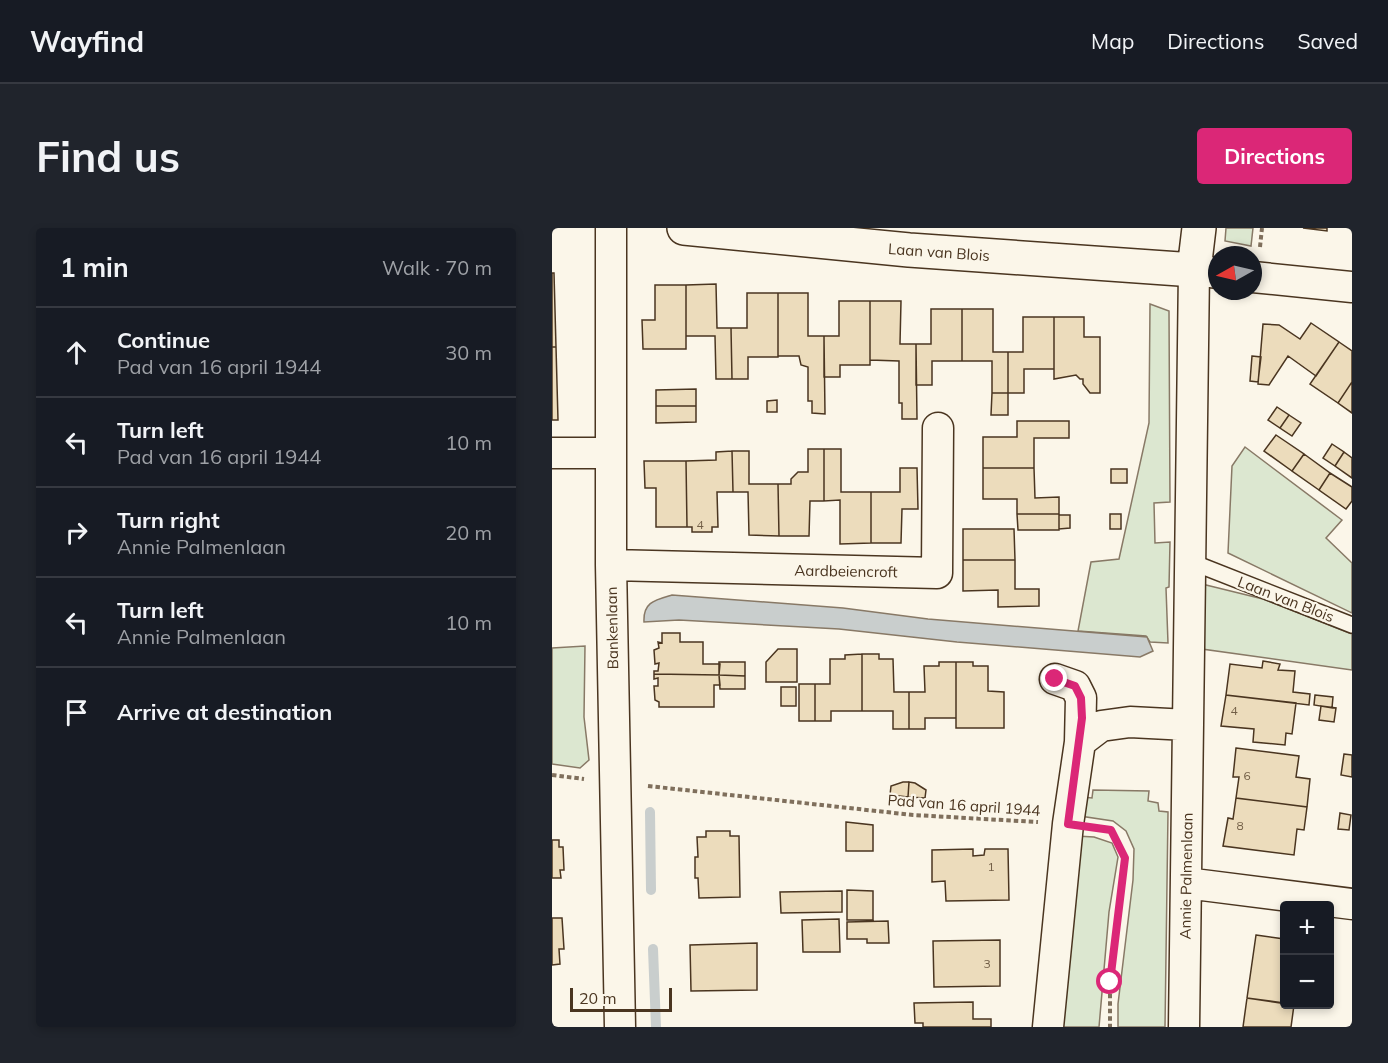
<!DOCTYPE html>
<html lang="en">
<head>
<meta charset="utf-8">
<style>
  :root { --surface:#171b24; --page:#20242c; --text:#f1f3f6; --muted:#9ea1a6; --line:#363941; --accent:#db2777 }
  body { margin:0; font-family:Mulish,sans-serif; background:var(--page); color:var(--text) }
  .controls { position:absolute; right:18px; bottom:18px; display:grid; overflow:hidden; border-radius:6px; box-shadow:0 3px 9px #0003 }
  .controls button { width:54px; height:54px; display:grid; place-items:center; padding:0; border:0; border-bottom:2px solid var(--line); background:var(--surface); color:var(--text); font:30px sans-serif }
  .compass { position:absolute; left:656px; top:18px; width:54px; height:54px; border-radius:50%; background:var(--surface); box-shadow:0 3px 9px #0003; rotate:262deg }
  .scale { position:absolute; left:18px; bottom:15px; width:102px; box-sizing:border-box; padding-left:6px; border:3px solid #4a3520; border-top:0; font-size:16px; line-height:21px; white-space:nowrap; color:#4a3520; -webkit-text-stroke:4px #fbf6e9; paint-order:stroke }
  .stop { position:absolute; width:18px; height:18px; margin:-14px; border:4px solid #db2777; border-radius:50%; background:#fff }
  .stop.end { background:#db2777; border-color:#fff; box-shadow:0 2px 6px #0008 }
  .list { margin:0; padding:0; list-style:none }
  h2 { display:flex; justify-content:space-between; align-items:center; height:78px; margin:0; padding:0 24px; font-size:26px }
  h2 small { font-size:20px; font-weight:400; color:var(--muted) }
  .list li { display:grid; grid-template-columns:39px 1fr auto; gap:18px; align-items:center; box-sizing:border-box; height:90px; padding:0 24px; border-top:2px solid var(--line) }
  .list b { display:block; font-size:22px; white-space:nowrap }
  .list p { margin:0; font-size:20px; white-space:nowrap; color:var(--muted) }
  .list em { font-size:20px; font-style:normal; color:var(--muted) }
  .icon { flex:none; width:33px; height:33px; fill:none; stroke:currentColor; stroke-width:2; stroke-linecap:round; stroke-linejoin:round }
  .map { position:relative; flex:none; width:800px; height:799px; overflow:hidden; border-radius:6px }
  header { display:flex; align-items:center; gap:36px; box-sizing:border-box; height:84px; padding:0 30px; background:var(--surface); border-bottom:2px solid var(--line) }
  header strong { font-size:28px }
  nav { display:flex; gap:33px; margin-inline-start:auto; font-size:21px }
  .intro { display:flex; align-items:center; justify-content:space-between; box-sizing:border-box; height:144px; padding:0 36px }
  h1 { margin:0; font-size:42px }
  .button { padding:15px 27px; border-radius:6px; background:var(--accent); color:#fff; font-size:21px; font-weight:700 }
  main { display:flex; gap:36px; padding:0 36px }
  aside { flex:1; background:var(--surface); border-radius:6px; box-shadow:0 3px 9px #0003 }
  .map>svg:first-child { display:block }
  .green { fill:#dce7d0; stroke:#887966; stroke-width:1.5 }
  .water { fill:#c9cecd; stroke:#887966; stroke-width:1.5 }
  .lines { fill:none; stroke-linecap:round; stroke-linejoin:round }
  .stream { stroke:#c9cecd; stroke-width:10 }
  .building { fill:#ecdcbc; stroke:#4a3520; stroke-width:1.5 }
  .service-casing { stroke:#4a3520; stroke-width:18 }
  .minor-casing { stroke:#4a3520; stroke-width:33 }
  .tertiary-casing { stroke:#4a3520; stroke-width:36 }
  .path { stroke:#7f6f5c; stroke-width:4; stroke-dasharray:4.5 3; stroke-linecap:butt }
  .service { stroke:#fbf6e9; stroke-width:15 }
  .minor { stroke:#fbf6e9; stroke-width:30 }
  .tertiary { stroke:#fbf6e9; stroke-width:33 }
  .route { stroke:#db2777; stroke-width:8 }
  .labels { text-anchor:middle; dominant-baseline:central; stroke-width:4.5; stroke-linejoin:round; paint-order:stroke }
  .number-label { font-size:12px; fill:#725f47 }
  .street-label { font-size:15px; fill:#4a3520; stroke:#fbf6e9 }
</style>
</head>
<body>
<header>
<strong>Wayfind</strong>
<nav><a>Map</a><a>Directions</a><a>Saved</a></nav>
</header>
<div class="intro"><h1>Find us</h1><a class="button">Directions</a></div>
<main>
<aside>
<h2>1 min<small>Walk · 70 m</small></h2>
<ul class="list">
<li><svg class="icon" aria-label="ahead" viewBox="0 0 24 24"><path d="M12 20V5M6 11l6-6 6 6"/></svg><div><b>Continue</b><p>Pad van 16 april 1944</p></div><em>30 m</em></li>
<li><svg class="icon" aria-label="left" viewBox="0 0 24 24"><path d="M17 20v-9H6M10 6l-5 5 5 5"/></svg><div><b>Turn left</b><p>Pad van 16 april 1944</p></div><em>10 m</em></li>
<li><svg class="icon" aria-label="right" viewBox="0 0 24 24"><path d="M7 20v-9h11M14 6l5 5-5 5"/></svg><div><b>Turn right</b><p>Annie Palmenlaan</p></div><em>20 m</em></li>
<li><svg class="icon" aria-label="left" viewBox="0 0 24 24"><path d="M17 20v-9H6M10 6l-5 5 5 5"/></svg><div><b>Turn left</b><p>Annie Palmenlaan</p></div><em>10 m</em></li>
<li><svg class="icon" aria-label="arrive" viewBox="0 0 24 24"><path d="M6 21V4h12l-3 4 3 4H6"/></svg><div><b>Arrive at destination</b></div></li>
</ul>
</aside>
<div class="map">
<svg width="800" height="799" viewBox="0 0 800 799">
  <rect width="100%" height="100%" fill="#fbf6e9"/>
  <path class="green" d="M674,0H701L699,18L673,13Z
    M598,76L617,83L618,274L602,275L603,315L618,314L617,359L614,360L616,415L598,414L594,408L526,403L539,334L567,331L597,195Z
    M693,219L790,292L774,310L800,335V385L676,325L680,238Z
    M650,356L711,371L800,406V442L650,421Z
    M33,418L32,489L37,532L28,540L0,536V420Z
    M541,562L597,563L596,573L606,575L607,583L616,584L613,799H566V776L581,652L582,621L574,603L561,593L528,588L531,569L540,570Z
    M524,608L542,609L560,615L566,629L557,684L547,799H503Z"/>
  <path class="water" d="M120,367L291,380L376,391L595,409L601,423L588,429L405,414L287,401L127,392L92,394C91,374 103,372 120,367Z"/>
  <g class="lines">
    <path class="stream" d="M98,584L99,662
      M101,721L104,799"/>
  </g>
  <path class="building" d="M751,0H775V3Z
    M0,45H2L4,119H0Z
    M164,56L165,100H179L180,151H164L163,108H134V57Z
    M103,57H134V121H91L90,92H103Z
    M195,65H226V129H196V151H180L179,100H195Z
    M226,65H256V108H272L273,186L260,185V173H256V139L249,137L247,128H226Z
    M287,73H318V137H288V149H272V108H287Z
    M318,73H349L348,116H364L365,191H350V175H347V133L318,132Z
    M379,81H410V133H380V157H364V116H379Z
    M410,81H441V124H456V165H440V133H410Z
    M471,89H502V141H472V165H456V124H471Z
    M502,89H532V109H548V165H538L531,156V151H528L524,147L502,151Z
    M759,95L787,114L764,148L736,128L717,157L706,156L711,96L727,97L748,111Z
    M787,114L800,123V154L786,175L758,156Z
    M0,119H4L6,192H0Z
    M700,128L709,129L706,154L698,153Z
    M800,154V185L786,175Z
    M144,161V178H104V162Z
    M440,165H456V187H439Z
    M225,172V184H215V173Z
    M104,178H144V194L104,195Z
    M725,179L737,187L728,200L716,192Z
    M737,187L749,195L740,208L728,200Z
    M465,193H517V210H482V240H431V209H465Z
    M724,207L752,226L740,243L712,223Z
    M780,216L792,224L783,238L771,230Z
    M256,221H272V273H258L257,308H227L226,256H239V251L246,244H256Z
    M272,221H289V264H319V315L288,316V272L272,273Z
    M180,223L181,264H165L166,299H160V304H140V299H135L134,233L164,232V224Z
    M180,223H197V256H226L227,308L197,307L196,264H181Z
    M792,224L800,230V250L783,238Z
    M752,226L778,245L767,262L740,243Z
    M92,233H134L135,299H104V260H93Z
    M348,240H365L366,281H350L349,315H319V264H348Z
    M431,240H482L483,270L507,269V286H465V271H431Z
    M559,241H575V255H559Z
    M778,245L800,259V273L794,281L767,262Z
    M465,286H507V302H466Z
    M558,286H569V301H558Z
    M507,287H518V300L507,301Z
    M411,301H462L463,332H411Z
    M411,332H463V361H487V378L446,379V362L411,363Z
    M110,405H128V414H151V436H168L167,447L102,446V443H106L107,435L103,436L102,422L107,420L106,414L110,415Z
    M226,421H245V454H214V434Z
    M310,426V483H279V493H263V456H278V431H293V427Z
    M310,426H327V431H341L342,464H357V501H341V483H310Z
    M711,433L728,436L726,442L743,443L741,464L758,466L757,477L674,467L678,436L710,440Z
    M167,434H193V448L167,447Z
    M387,434H404V490H373V501H357V464H373L372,438H387Z
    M404,434H421V438H436V463L452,464V500H404Z
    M102,446L167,447L168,457H162V479H107V474L103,472L102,458H106V450L102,451Z
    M167,447L193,448V461H168Z
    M247,456H263V493H247Z
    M229,459H244V478H229Z
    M674,467L744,475L740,506L734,505L733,517L701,514L702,501L669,498Z
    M763,467L781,469L780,480L762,477Z
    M769,478L784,480L782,494L767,492Z
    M684,520L747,528L744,549L758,551L755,579L684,570L687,549H681Z
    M792,526L800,527V549L789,547Z
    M351,554H357L356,569L338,567L339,558Z
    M357,554L363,555L374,562L373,570L356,569Z
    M684,570L755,579L752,602L745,601L742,627L671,618L676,590L681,591Z
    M788,585L799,587L797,602L786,601Z
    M294,594L321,597V623H294Z
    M154,603H178V608H187L188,669L147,670L146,650H143V629H146L145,609H154Z
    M0,612H7V619H11L12,642H8L9,650H0Z
    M421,621V628L432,627L433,621H456L457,672L394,673L393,653L380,654V622Z
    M295,662L321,663V692H295Z
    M290,663V684L229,685L228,664Z
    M0,690H10L12,721H7L8,736L0,737Z
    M287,691L288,724H251L250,692Z
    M336,693L337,715H315V711H295V694Z
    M704,707L732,711V775L695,770Z
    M448,712V758L382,759L381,713Z
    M205,715V762L139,763L138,717Z
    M695,770L742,777L739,799H691Z
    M421,774V791H439V799H371V795H363L362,775Z"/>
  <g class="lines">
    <g class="service-casing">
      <path id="service" d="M637,333L800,397"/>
    </g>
    <g class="minor-casing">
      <path id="minor" d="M59,0V337L68,799
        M701,49L800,59
        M0,225H59
        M59,337L385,345L386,200
        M503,451L523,458L529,470L528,514
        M634,655L800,676
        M496,799L516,596L528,514L549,498L578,494L636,497
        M632,799L642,42L665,45"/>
    </g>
    <g class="tertiary-casing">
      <path id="tertiary" d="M132,0L357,22L642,42L647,0"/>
    </g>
    <path class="path" d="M708,19L710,0
      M0,547L32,551
      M96,558L361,587L486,594
      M547,600L559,602L573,630L558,754V799"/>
    <use href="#service" class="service"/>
    <use href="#minor" class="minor"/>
    <use href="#tertiary" class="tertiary"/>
  </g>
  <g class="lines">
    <path class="route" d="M503,451L523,458L529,470L530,490L516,596L559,602L573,630L558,754"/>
  </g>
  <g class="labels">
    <g class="number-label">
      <text x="148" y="296">4</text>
      <text x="682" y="482">4</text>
      <text x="695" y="547">6</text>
      <text x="688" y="597">8</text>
      <text x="439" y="638">1</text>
      <text x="435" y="735">3</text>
    </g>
    <g class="street-label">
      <text transform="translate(387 24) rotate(4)">Laan van Blois</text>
      <text transform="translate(294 343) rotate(1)">Aardbeiencroft</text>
      <text transform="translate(734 371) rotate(21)">Laan van Blois</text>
      <text transform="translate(60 400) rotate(-91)">Bankenlaan</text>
      <text transform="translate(412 577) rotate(4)">Pad van 16 april 1944</text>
      <text transform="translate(634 648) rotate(-89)">Annie Palmenlaan</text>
    </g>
  </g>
</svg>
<div class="controls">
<button>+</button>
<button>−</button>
</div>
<svg class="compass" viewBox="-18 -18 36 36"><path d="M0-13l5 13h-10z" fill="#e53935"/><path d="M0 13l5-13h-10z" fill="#9ea1a6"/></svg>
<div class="scale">20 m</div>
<div class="stop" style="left:558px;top:754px"></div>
<div class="stop end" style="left:503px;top:451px"></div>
</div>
</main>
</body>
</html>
